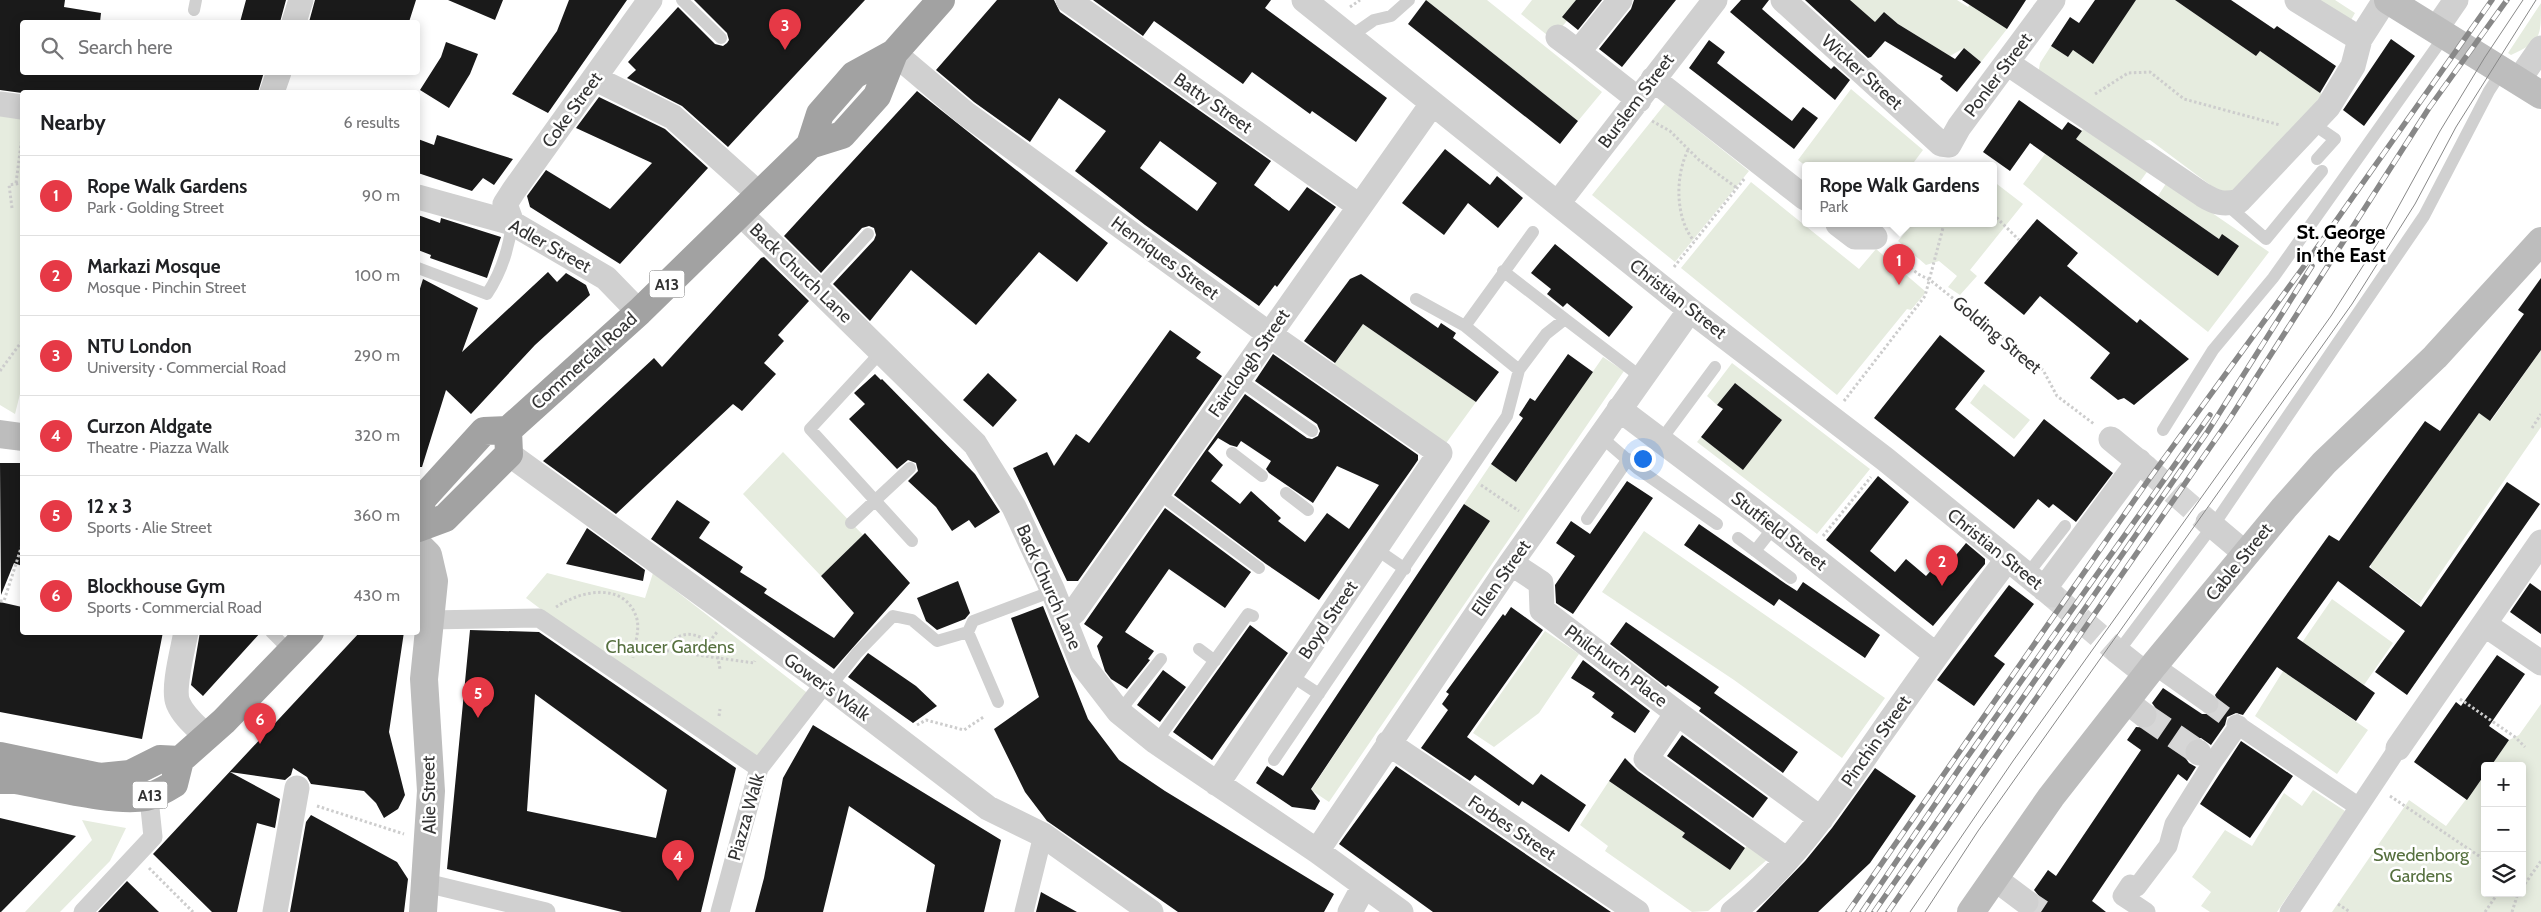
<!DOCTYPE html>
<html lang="en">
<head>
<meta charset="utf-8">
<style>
  :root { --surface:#fff; --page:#f6f6f6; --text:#202124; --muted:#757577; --line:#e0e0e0; --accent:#e63946 }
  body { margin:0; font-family:Cabin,sans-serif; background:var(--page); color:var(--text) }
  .controls { position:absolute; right:15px; bottom:15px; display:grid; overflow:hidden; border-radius:5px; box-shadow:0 2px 12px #0003 }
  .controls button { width:45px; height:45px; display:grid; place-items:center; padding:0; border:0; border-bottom:1px solid var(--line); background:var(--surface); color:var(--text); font:25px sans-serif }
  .you { position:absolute; left:1642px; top:458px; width:18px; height:18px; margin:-12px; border:4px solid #fff; border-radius:50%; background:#1a73e8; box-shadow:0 0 0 8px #1a73e833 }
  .badge { display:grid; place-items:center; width:32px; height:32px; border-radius:50%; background:var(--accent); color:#fff; font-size:16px; font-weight:700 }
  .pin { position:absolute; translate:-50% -41px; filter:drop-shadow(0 1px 2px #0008) }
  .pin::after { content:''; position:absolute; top:26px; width:18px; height:15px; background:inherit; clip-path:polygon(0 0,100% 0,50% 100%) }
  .popup { position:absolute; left:1802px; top:162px; width:195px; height:65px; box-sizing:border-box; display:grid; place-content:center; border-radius:5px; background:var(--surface); filter:drop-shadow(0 1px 4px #0005); font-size:16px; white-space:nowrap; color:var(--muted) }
  .popup b { font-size:19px; color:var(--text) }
  .popup::after { content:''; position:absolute; left:50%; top:100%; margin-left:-10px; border:10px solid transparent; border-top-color:var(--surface) }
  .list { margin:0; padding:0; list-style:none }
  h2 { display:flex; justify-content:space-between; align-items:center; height:65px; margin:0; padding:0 20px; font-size:21px }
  h2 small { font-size:16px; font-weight:400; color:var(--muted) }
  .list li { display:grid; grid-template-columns:32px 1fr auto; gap:15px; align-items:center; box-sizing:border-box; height:80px; padding:0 20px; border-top:1px solid var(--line) }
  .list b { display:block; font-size:19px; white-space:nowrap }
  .list p { margin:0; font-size:16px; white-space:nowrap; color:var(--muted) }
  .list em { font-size:16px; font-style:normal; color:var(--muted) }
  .icon { flex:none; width:28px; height:28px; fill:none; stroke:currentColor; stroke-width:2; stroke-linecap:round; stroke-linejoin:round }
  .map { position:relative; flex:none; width:2541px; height:912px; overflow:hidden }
  .search { position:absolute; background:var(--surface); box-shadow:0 2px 12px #0003; left:20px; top:20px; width:400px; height:55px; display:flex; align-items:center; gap:12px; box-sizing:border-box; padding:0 18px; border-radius:5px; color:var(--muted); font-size:19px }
  .panel { position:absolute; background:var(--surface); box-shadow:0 2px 12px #0003; left:20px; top:90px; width:400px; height:545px; border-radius:5px }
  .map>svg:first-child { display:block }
  .green { fill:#e6ecdf }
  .building { fill:#1a1a1a; fill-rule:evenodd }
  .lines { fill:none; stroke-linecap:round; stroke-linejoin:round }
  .pedestrian-tunnel { stroke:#d6d6d6; stroke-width:19; stroke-dasharray:19 9; stroke-linecap:butt }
  .minor-tunnel { stroke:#d6d6d6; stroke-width:25; stroke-dasharray:25 12; stroke-linecap:butt }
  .path { stroke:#cdcdcd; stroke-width:3; stroke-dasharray:2.5 2.5; stroke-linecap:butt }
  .service { stroke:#d0d0d0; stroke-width:12 }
  .pedestrian { stroke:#d0d0d0; stroke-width:19 }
  .minor { stroke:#d0d0d0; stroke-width:25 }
  .secondary { stroke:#bdbdbd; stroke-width:28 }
  .trunk { stroke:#a2a2a2; stroke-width:28 }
  .tram { stroke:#888; stroke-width:1 }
  .rail-casing { stroke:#888; stroke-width:5.5 }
  .rail { stroke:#fff; stroke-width:4; stroke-dasharray:11; stroke-linecap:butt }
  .labels { text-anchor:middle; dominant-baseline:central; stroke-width:5; stroke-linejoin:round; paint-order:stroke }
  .shield { fill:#fff; stroke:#707070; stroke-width:1 }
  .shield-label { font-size:16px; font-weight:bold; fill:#333 }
  .street-label { font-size:18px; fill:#333; stroke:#fff }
  .park-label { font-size:18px; fill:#56703f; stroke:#fff }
  .quarter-label { font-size:20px; font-weight:bold; fill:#000; stroke:#fff }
</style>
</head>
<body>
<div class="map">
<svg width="2541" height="912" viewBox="0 0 2541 912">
  <rect width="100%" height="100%" fill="#fff"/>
  <path class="green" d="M1426,0H1487L1602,92L1578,121Z
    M1532,0H1584L1552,39L1521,14Z
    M1850,0H1957L1968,7L1973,0L1992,19L2007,29L1981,62L1964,48L1950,56L1898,24L1884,12L1868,31Z
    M2136,0H2175L2256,56L2260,51L2322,94L2294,133L2247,184L2225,196L2150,140L2138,141L2038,75L2040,63L2051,46L2068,57L2073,50L2093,63Z
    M2307,0H2335L2355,13L2347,27Z
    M2541,3C2541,39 2541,41 2511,55L2508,53Z
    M1851,89L1923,150L1911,166H1806L1798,160Z
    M1665,104L1749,171L1675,262L1592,195Z
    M0,113L22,115V386L15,414L0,405Z
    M2083,129L2149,169L2139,183L2076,139Z
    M2045,154L2218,276L2239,246L2222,235L2219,239L2158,196L2167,182L2269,252L2208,332L2023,184Z
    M1993,181L2023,204L1970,270L1977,276L1960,295L1948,287L1957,276L1939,261L1926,265L1898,241L1912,224H1993Z
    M1751,182L1859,269L1876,249L1926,292L1911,310L1907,309L1837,395L1681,268Z
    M1363,324L1476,402L1444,446L1331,369Z
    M2541,350V427L2419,604L2371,568V564L2479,413L2491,421Z
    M1603,357L1624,371L1329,802L1311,790L1489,521L1464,504L1491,464L1516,482Z
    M1732,363L1870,469L1817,534L1697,442L1701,437L1743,470L1782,420L1735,383L1717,405L1707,396Z
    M1984,384L2030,420L2014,439L1970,403Z
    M783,452L863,535L821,576L743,494Z
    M1644,531L1885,698L1842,758L1734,680L1602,592Z
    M547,573L645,598L653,573L810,695L753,769L526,598Z
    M2332,599L2393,643L2364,685L2316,651L2296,680L2368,730L2337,774L2255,716L2290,660Z
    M1545,631L1579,654L1539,713L1494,747L1473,733Z
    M2541,704V912H2332L2409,800L2446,826L2485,774V893H2522V766H2491L2509,740L2519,735Z
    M1609,781L1685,833L1683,837L1730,869L1748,844L1769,858L1708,911L1692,912L1605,851L1608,846L1580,825Z
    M2313,790L2345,811L2277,912H2210L2201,906L2211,892L2192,877L2225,830L2252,846L2284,793L2302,806Z
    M82,820L126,828L110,861L60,912H25L92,840Z"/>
  <path class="building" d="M0,0H65L64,7L101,13L100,22H22V72H264L258,92L22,93L0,90Z
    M246,0H286L280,22H240Z
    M315,0H416L409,22H309Z
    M448,0H503L495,20Z
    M569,0H627L548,113L512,94L557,31Z
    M694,0H865L728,147L682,106L627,78L636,70L628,62L678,7L715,44L723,46L727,43L729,40L727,33Z
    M997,0H1054L1060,12L1271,161L1254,185L1289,211L1307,187L1336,207L1277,287L1275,285L1259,306L1145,225L1075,171L1106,131L1059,98L1030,142L974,102L936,70ZM1160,141L1217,183L1197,211L1140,168Z
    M1093,0H1271L1265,8L1387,98L1356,142L1312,111L1310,114L1252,72L1243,84L1154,21L1143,36Z
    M1426,0L1578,121L1560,144L1408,24Z
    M1576,0H1602L1578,30L1562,17Z
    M1634,0H1676L1622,67L1599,49L1631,9Z
    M1741,0H1769L1762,9L1831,69L1834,66L1850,80L1835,100L1730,12Z
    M1805,0H1850L1875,22L1884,12L1898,24L1955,59L1964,48L1981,62L1957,92L1940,79L1943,76L1885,41L1871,57L1868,58Z
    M1962,0H2026L2007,29Z
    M2095,0H2136L2093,64L2073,50L2068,57L2051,46L2070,17L2079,23Z
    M2175,0H2231L2274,29L2277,26L2336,66L2320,93L2260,51L2256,56Z
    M2391,39L2415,56L2364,126L2343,110Z
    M1709,40L1725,52L1717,63L1792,121L1803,107L1818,118L1794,149L1689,68Z
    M446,42L478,54L470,74L449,108L420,90L441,57Z
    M917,91L1108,243L1077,282L1039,252L976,325L911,270L870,321L833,284L874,240L876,235L874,228L869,226L862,228L821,273L784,236Z
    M599,97L665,129L708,168L620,264L530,207L527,196L546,170L610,209L652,163L576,128Z
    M2019,100L2062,130L2068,122L2082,131L2076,139L2219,239L2222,234L2239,246L2218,276L2030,143L2010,171L1983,152Z
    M437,135L478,148L513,159L494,185L483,178L472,191L418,173V139L434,145Z
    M1445,149L1490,185L1497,176L1523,198L1498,228L1468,203L1444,235L1402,203Z
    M418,215L440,223L441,218L501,237L487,278L430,258L431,255L418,250Z
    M2037,219L2078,253L2067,266L2137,323L2140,319L2189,359L2134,405L2124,398L2118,400L2090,378L2110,353L2040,296L2024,315L1984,283Z
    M1555,244L1633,307L1609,337L1567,303L1563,307L1547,294L1551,289L1531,273Z
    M764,257L809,301L778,335L784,341L764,363L776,374L742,411L733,404L616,514L543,461L654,358L662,367L761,258Z
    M548,272L557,282L566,273L586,285L590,295L535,345L471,414L446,390L422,467H418V295L423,279L478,308L462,352Z
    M1361,274L1438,328L1441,323L1456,333L1453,338L1499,372L1476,402L1363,324L1335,363L1304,341L1350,279Z
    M2541,278V350L2490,421L2479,413L2369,567L2421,607L2507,482L2540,504L2407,695L2375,672L2405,631L2338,581L2297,638L2375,693L2356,721L2277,667L2243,715L2236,713L2227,717L2225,725L2211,745L2201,738H2194L2188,742L2184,749V756L2189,763L2196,767L2187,781L2178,774L2092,901L2106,912H2036L2040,903L2039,896L2034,890L2048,870L2056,876L2141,750L2127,740L2136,727L2149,728L2156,723L2157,710L2152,703L2163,688L2202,714H2213L2218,711L2220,705L2215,695L2329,535L2339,541L2425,421L2440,431L2524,314L2518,310Z
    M1170,330L1201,352L1196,358L1222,376L1078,581H1067L1013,468L1047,452L1054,466L1076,434L1089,443Z
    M1940,335L1985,371L1955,409L2014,457L2044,419L2113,473L2076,522L2053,504L2049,508L2038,499L2014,529L1874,418Z
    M1273,354L1418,455V460L1409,473L1319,600L1266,564L1174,495L1245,394L1307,438L1312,439L1318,436L1320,431L1317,424L1255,381ZM1218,438L1230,445L1237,447L1241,441L1271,461L1266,469L1269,473L1313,503L1337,466L1379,485L1349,529L1327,513L1305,542L1278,521L1281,518L1251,491L1240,504L1211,481L1223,465L1208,451Z
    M1568,354L1593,372L1516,482L1491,464L1523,418L1519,415L1530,398L1535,401Z
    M988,373L1017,400L993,427L963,400Z
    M875,374L881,380L882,379L975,474L1000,512L975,528L969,520L952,531L936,507L908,481L918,471L916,463L908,460L897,469L849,419L865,404L854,393Z
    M1735,383L1782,420L1743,470L1701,437L1723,409L1717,405Z
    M0,463H22V566L14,563L1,595Z
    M1878,476L1909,502L1870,551L1895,572L1906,559L1926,576L1936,565L1943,571L1966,543L1985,559V564L1933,626L1826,540Z
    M1627,481L1653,498L1573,614L1556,603L1555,585L1575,556L1556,543L1571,521L1590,534Z
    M677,500L710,522L699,538L743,567L740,572L767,589L764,593L834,638L854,613L821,576L865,533L910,583L834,669L651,539Z
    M1464,504L1490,521L1311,789L1320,801L1315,810L1292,807L1256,783L1267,766L1283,776Z
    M1165,508L1251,572L1225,608L1169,569L1125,632L1154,651L1148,659L1150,660L1127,689L1111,679L1105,671L1097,646L1103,637L1084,624Z
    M1699,524L1786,584L1797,591L1803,582L1880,635L1865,658L1779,599L1774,606L1684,545Z
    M587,528L645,570L643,581L566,564Z
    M958,581L970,613L965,619L937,630L926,621L917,598Z
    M2530,583L2541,591V634L2510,612Z
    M2009,585L2034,604L1994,656L2005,664L1974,706L1937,680Z
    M0,602L22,607V632H163L142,739L0,712Z
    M1043,606L1088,719L1119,760L1165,791L1334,894L1324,912H1178L1047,821L1025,792L994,729L1039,697L1011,618Z
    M1511,607L1543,630L1467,737L1533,785L1541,774L1586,805L1569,832L1522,801L1519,806L1475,775L1470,781L1421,748L1448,710L1442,704L1449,694L1446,692L1503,614L1505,616Z
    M1626,622L1719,687L1714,693L1798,752L1783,773L1699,711L1701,708L1668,685L1666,687L1610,644Z
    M1250,625L1288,653L1212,760L1173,732Z
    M470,630L539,632L736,768L701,912H622L447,869ZM535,694L667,790L656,838L527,811Z
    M200,632H261L203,696L191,685Z
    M360,632H404L389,732L405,795L398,809L384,818L376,803L364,791L311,784L307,777L293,768L291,775L285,780L230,772L280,799L275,828L257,823L237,912H212L153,854Z
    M868,653L916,686L937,706L913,723L848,677Z
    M2497,655L2525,674L2489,726L2509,740L2491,766H2485V774L2467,800L2414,762L2456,702L2461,706Z
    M1583,660L1650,711L1635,733L1611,717L1614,713L1592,697L1595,693L1571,678Z
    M1163,670L1186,687L1160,722L1137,705Z
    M813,725L1001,840L984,912H926L935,865L849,806L823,912H755L764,878L783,778Z
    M1682,735L1768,798L1753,818L1667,756Z
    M2241,741L2293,776L2250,838L2200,804Z
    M1625,758L1638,771L1745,848L1730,870L1682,837L1685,833L1609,781Z
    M1396,766L1611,912H1433L1339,844Z
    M1875,768L1916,796L1870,863L1818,912H1756L1805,861L1832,828Z
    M311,815L397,862L408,879L404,912H290L306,822Z
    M0,818L76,836L1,912H0Z
    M127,881L159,912H98Z
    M1041,892L1077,912H1036Z"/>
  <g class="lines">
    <path class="pedestrian-tunnel" d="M2209,704L2236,724"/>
    <path class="minor-tunnel" d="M2145,467L2208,522
      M2052,595L2118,652
      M2144,715L2198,752
      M2026,902L2041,912"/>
    <path class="path" d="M1350,7L1360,0
      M2095,94L2128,73L2150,72L2184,99L2280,125
      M1652,121L1670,131L1699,160L1737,188
      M1688,150C1675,176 1675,218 1694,241
      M16,183L22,137
      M12,208L9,185L22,183
      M1993,214L2019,240
      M1892,251L1918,274L1930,280L2043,370L2057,396L2094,424
      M1674,267L1745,178
      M0,371L22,341
      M1844,401L1925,296L1944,224
      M2532,428L2541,414
      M1481,485L1519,511
      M1823,536L1871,477
      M0,601H4L22,545
      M556,607C580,591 623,581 636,616C641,629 634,645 633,658
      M709,642L717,632
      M612,643L754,663L755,661
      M664,650C680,628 697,631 716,648L720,669
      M2460,699L2515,737L2525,747
      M719,716L720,709
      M917,725L926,720L964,730L985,716
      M2390,796L2485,860
      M317,806L404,834
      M149,868L193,912
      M2522,888L2541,861
      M2338,904L2350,912
      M2485,912L2498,893
      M2512,912L2518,893"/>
    <path class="service" d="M682,0L721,38
      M194,10L196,0
      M1351,36L1374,20L1391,16L1409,0
      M2313,124L2335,139L2317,159
      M2226,204L2266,239L2322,171
      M418,268L487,294C501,273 509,248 512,223
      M1503,271L1565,319
      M818,288L868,234
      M1416,299L1465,326L1519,370
      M1465,326L1533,232
      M882,351L810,429L912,541
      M1238,379L1312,431
      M2163,430L2213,350L2273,278L2445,35
      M1600,436L1637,468L1717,524
      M1661,440L1715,367
      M1232,453L1262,476
      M1158,493L1259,568
      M1286,493L1308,510
      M1587,519L1628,459
      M851,523L910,468
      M1738,538L1791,578
      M1376,549L1405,569
      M1755,551L1774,527
      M2026,576L2065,526
      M271,632L291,652
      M968,632L998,702
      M1199,649L1215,661
      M2118,652L2217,520L2424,216L2489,91L2502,71
      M1290,675L1319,694
      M830,687L857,653L893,616L912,620L937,641L968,632L973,621L1053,591
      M1119,712L1161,659
      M1156,742L1248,614L1253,616
      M1274,760L1507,416L1519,370L1546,334L1565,319L1641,377"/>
    <path class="pedestrian" d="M429,620L539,618L759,768
      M2154,665L2209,704
      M2236,724L2359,807
      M426,883L546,912
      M83,912L153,837L150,808
      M720,912L759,768L825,683
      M1024,912L1043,835
      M2146,912L2122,896L2130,884L2137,887L2168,846L2174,824L2212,763L2239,725
      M2289,912L2398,748"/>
    <path class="minor" d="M1068,0L1359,206
      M1304,0L1690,310L1885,459L2052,595
      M1620,0L1578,52L1639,100
      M1783,0L1929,133L1941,144L1949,145L1959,127L2053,0
      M2297,0L2360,39
      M294,22L301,0
      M2436,29L2456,0
      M1558,37L1578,52
      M894,53L965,113L1269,334L1440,453L1217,784
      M2007,63L2203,195C2216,203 2224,205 2239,201L2328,107L2353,66L2360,39L2385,0
      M594,78L673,117L760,195
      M1653,79L1805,198
      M2518,81L2541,48
      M272,92L279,72
      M0,104L22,107
      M418,197L512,223L606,278L639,312
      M1558,203L1715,0
      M740,213L975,444L1014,507L1053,591L1082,664L1119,712L1156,742L1317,851L1401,912
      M512,223L505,204L514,190L650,0
      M1838,224L1855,237H1875
      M1619,409L1753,510L1936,655
      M2111,439L2145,467
      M509,454L830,687L988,808L1043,835L1151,912
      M2208,522L2246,554
      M1511,563L1541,583L1542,610L1677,713L1646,759L1787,860
      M2044,589L2139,461
      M1065,620L1074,612L1432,104
      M2484,624L2541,663
      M186,632C183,649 172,689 178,703C184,717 196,726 206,736
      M2118,652L2147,675
      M2126,701L2144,715
      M1677,713L1821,819
      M1388,743L1637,912
      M2398,748L2541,542
      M2198,752L2199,753
      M1317,851L1511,563L1690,310
      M1994,878L2026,902
      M275,912L297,788
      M1350,912L1364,886
      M1733,912C1793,864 1835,800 1878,738C1920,678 1962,618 2007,560"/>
    <path class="secondary" d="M2388,0L2541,95
      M0,434L22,437
      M418,545L428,555L434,581L424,679L431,791L423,912
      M1971,912L2051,797L2154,665L2284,508L2324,463L2435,357L2541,241"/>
    <path class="trunk" d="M810,145L820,114L854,75L894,53L941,0
      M418,509L424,497L484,431L508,430L639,312L810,145L842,135L877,96L894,53
      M418,528L445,518L509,454L508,430
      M0,756L100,777L130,774L160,759L180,760
      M0,780H15C50,786 114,803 146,797C156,795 166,789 174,784L180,760L224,721L310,632"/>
    <path class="tram" d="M1910,912L2013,761L2331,316L2384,233L2440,131L2485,57L2523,0
      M1925,912L1978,831L2352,304L2415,204L2456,127L2536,0"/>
    <g class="rail-casing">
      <path id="rail" d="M1848,912L2147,482L2302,269L2492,0
        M1862,912L1961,766L2210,415
        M1874,912L2208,431L2312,266
        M1888,912L2229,420L2429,108L2507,0"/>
    </g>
    <use href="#rail" class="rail"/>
  </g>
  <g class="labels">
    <g class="shield">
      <rect x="649.5" y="270.5" width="35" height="27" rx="4"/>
      <rect x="132.5" y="781.5" width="35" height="27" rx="4"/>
    </g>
    <g class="shield-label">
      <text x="667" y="284">A13</text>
      <text x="150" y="795">A13</text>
    </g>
    <g class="street-label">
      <text transform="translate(1862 72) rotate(42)">Wicker Street</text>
      <text transform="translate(1998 75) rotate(-53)">Ponler Street</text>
      <text transform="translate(1636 101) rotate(-53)">Burslem Street</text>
      <text transform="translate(1213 103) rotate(35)">Batty Street</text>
      <text transform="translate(572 110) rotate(-54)">Coke Street</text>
      <text transform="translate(550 246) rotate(29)">Adler Street</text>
      <text transform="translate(1165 258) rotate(36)">Henriques Street</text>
      <text transform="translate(801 273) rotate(44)">Back Church Lane</text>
      <text transform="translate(1678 299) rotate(38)">Christian Street</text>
      <text transform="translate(1997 335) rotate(40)">Golding Street</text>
      <text transform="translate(584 361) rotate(-42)">Commercial Road</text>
      <text transform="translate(1249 363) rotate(-55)">Fairclough Street</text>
      <text transform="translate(1779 531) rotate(38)">Stutfield Street</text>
      <text transform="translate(1995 549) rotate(39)">Christian Street</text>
      <text transform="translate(2239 562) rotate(-51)">Cable Street</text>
      <text transform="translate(1501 578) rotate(-55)">Ellen Street</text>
      <text transform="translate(1049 587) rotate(66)">Back Church Lane</text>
      <text transform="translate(1328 620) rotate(-56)">Boyd Street</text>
      <text transform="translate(1616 666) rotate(37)">Philchurch Place</text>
      <text transform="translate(827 687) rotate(36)">Gower's Walk</text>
      <text transform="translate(1876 741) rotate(-55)">Pinchin Street</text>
      <text transform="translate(429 795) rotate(-91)">Alie Street</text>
      <text transform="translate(746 817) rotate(-74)">Piazza Walk</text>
      <text transform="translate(1512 828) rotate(34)">Forbes Street</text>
    </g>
    <g class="park-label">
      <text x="670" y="647">Chaucer Gardens</text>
      <text x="2421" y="855">Swedenborg<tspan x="2421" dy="21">Gardens</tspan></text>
    </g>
    <g class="quarter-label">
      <text x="2341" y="232">St. George<tspan x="2341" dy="23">in the East</tspan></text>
    </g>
  </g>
</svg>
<div class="controls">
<button>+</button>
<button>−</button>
<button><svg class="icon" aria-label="layers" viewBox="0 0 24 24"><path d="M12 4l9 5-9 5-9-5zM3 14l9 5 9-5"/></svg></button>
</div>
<div class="you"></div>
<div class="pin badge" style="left:1899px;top:285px">1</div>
<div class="popup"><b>Rope Walk Gardens</b>Park</div>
<div class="pin badge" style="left:1942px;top:586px">2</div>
<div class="pin badge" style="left:785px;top:50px">3</div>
<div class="pin badge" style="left:678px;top:881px">4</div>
<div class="pin badge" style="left:478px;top:718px">5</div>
<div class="pin badge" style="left:260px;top:744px">6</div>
<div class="search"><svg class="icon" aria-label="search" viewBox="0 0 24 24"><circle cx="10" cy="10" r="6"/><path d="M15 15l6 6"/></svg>Search here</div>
<section class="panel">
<h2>Nearby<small>6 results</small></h2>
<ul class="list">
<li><span class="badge">1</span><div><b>Rope Walk Gardens</b><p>Park · Golding Street</p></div><em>90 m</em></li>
<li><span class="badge">2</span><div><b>Markazi Mosque</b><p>Mosque · Pinchin Street</p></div><em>100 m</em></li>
<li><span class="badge">3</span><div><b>NTU London</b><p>University · Commercial Road</p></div><em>290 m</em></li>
<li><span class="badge">4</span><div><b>Curzon Aldgate</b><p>Theatre · Piazza Walk</p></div><em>320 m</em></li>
<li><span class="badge">5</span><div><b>12 x 3</b><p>Sports · Alie Street</p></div><em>360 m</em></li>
<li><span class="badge">6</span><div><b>Blockhouse Gym</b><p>Sports · Commercial Road</p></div><em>430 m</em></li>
</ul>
</section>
</div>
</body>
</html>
